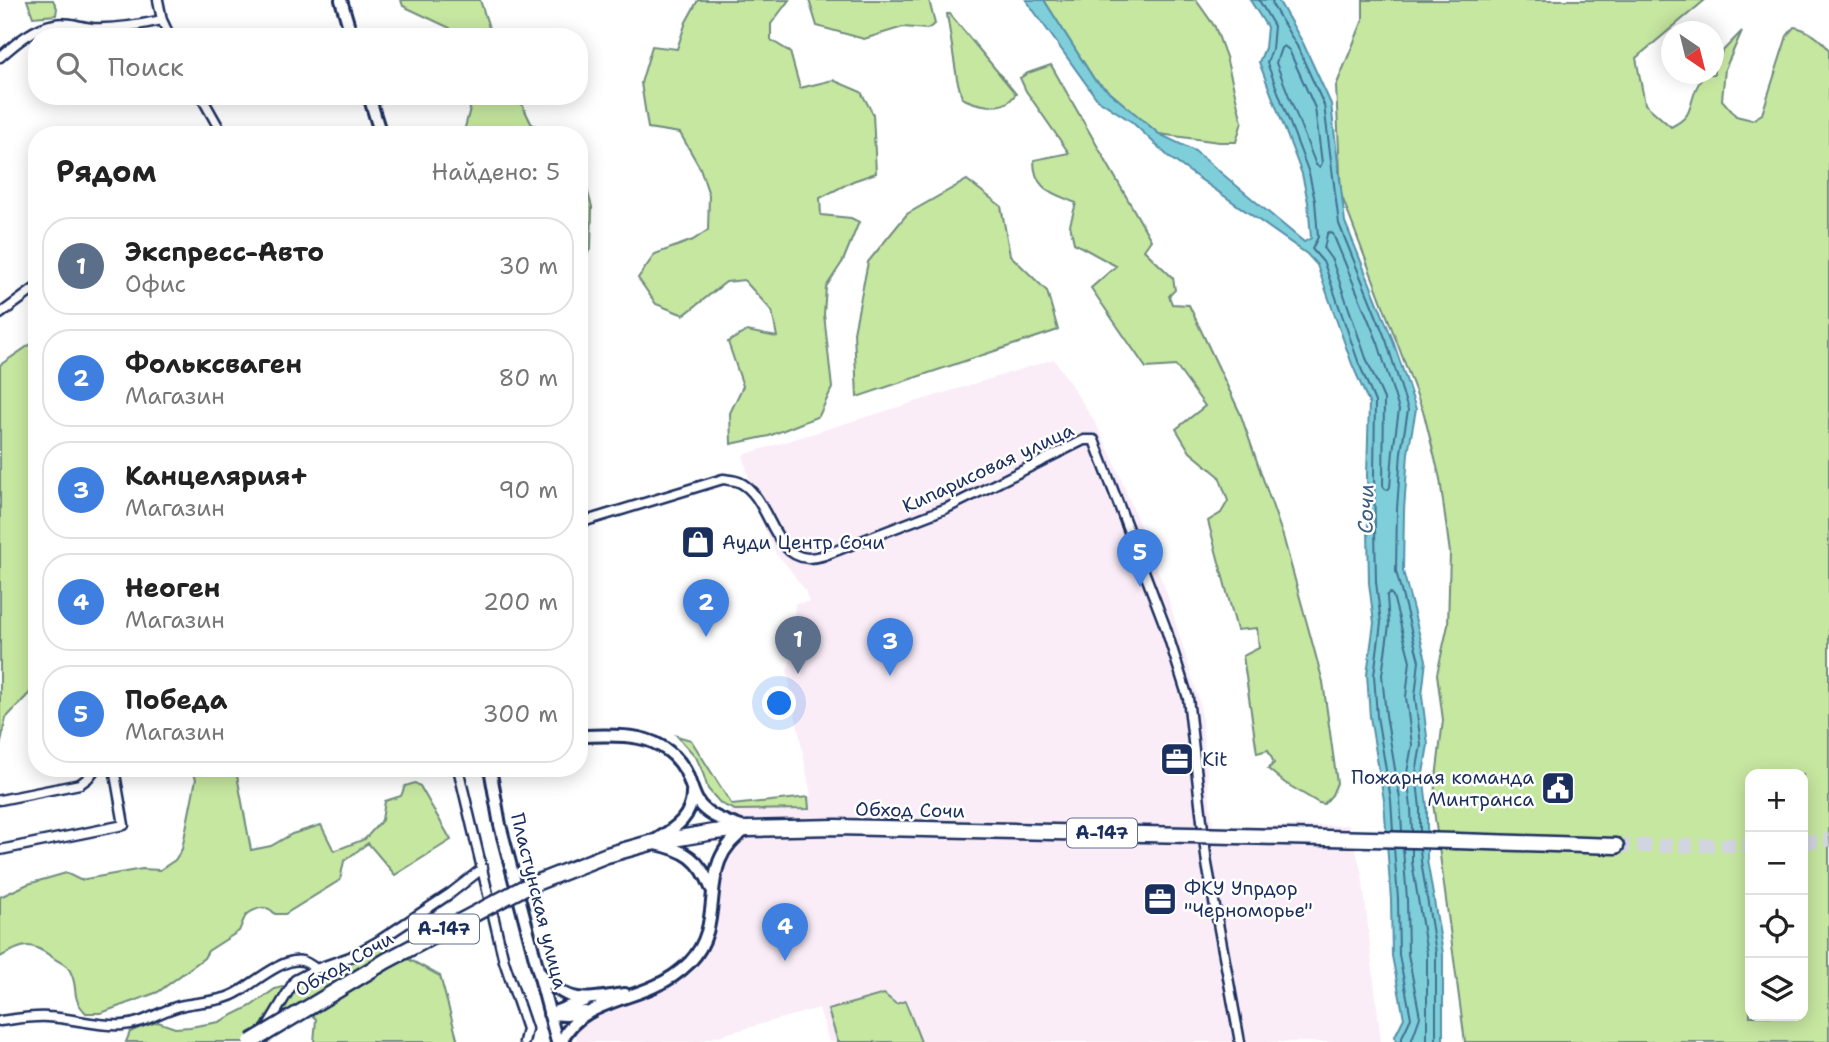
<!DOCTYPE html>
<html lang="ru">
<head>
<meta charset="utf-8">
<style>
  :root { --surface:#fff; --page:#f2f2f2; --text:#222; --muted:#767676; --line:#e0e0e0; --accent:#1b2f5e }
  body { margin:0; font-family:"Shantell Sans",sans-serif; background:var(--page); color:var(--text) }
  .controls { position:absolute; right:21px; bottom:21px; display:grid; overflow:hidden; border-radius:14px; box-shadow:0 4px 18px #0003 }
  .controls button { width:63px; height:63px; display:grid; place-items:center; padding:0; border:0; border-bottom:2px solid var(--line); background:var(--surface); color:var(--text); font:35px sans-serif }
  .compass { position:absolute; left:1661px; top:21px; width:63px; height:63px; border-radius:50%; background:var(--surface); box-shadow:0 4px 18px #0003; rotate:145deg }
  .you { position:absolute; left:780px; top:704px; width:24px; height:24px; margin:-18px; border:5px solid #fff; border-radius:50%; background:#1a73e8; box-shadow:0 0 0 10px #1a73e833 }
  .badge { display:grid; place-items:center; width:46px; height:46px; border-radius:50%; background:var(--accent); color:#fff; font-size:23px; font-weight:700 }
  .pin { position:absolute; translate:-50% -58px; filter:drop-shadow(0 2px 4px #0008) }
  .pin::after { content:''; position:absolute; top:37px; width:24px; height:21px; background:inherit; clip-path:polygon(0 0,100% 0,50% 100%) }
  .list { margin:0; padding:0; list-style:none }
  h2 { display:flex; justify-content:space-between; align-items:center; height:91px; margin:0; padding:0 28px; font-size:30px }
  h2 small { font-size:23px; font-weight:400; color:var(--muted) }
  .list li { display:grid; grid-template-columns:46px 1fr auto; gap:21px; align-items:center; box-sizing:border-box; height:98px; margin:0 14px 14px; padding:0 14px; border:2px solid var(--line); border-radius:28px }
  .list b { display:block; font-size:26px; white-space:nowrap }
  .list p { margin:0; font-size:23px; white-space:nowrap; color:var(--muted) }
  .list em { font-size:23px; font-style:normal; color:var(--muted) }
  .icon { flex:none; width:38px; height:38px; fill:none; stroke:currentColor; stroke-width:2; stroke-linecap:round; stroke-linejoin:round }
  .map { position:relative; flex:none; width:1829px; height:1042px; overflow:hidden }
  .search { position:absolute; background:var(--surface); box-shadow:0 4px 18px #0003; left:28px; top:28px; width:560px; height:77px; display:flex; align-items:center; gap:18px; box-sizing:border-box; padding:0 24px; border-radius:28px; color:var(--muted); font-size:26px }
  .panel { position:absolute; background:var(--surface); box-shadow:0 4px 18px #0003; left:28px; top:126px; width:560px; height:651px; border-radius:28px }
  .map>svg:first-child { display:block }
  .built { fill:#faedf8 }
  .green { fill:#c6e7a0; stroke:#708b7f; stroke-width:2; fill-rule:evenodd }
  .water { fill:#7fcfdb; stroke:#578fa9; stroke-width:2 }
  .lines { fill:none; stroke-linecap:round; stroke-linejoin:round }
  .shore { stroke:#436f90; stroke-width:2 }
  .highway-tunnel { stroke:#d1d5df; stroke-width:14; stroke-dasharray:14 7; stroke-linecap:butt }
  .street-casing { stroke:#1b2f5e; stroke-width:13 }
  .secondary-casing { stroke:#1b2f5e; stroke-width:16 }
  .highway-casing { stroke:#1b2f5e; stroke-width:19 }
  .street { stroke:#fff; stroke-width:8 }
  .secondary { stroke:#fff; stroke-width:10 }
  .highway { stroke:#fff; stroke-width:14 }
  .highway-bridge-casing { stroke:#1b2f5e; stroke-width:19; stroke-linecap:butt }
  .highway-bridge { stroke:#fff; stroke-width:14 }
  .labels { text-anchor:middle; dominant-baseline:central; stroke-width:5; stroke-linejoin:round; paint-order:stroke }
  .shield { fill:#fff; stroke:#5f6d8e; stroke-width:2 }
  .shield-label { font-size:18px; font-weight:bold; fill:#1b2f5e }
  .street-label { font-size:19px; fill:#1b2f5e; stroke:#fff }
  .poi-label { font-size:19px; fill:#1b2f5e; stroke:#fff; text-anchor:start }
  .water-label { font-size:21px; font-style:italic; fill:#395f84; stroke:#fff }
</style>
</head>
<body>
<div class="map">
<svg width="1829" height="1042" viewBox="0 0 1829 1042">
  <rect width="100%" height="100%" fill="#fff"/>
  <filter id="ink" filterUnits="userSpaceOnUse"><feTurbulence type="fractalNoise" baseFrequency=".0143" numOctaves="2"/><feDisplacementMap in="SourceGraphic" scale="14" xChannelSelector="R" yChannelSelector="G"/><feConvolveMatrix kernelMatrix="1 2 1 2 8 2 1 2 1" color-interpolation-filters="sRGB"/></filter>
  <g filter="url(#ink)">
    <path class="built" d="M1054,359L1095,422L1113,459L1166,591L1200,703L1213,827L1349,825L1362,873L1381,1042H829L819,1008L697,1042H577L574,1028L635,998L686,970L710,938V865L732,805L811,796L787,670L791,660L795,603L809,602L805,590L785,563L776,554L758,513L743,455Z"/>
    <path class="green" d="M27,0H53L57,8L56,15L33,17Z
      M401,0H480L492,37H455L450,28L403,6Z
      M698,0H789L771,24V40L790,52L800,88L833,80L861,92L873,114L876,173L853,181L820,198L821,215L851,218L859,222L843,261L826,287L824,314L832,388L819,416L769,436L731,444L730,413L743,386L728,342L747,331L777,337L772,311L744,280L726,282L684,315L656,304L638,278L655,254L693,240L708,230L709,195L700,168L680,133L648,128L641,83L652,46L677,49L686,22Z
      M809,0H929L935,24L927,29L903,27L864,39L817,26Z
      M1044,0H1196L1215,27L1226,57L1242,122L1236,142H1219L1159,134L1094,79Z
      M1363,0H1705L1636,58L1645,104L1671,127C1693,116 1688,109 1696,89C1698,84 1702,78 1705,74H1714V60L1742,31L1725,69L1722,100L1736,116L1752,120L1762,114L1787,36L1794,27C1807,29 1821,39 1829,50V1042H1465L1433,803L1443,720L1437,674L1448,625L1450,553L1440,479L1424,414L1341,194L1336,86L1363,20ZM1750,774H1803V1016H1750Z
      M947,14H950L1016,94C1013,97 1011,100 1008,102C995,110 974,104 962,98L957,79Z
      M1051,65L1151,240L1144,250L1173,278L1175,290L1169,296L1172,304L1189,305L1240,413L1283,536L1323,682L1337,783L1332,795L1324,804L1319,803L1285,783L1268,769L1274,763L1268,750L1257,753L1243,656L1259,648L1257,628L1237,630L1208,521L1221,513L1228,501L1219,476L1190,452L1176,429L1205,406L1176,366L1146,368L1091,288L1116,266L1074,243L1070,225L1076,203C1052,193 1034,190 1034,160L1069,153L1026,91L1020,78L1028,73Z
      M471,96H518L531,123L547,135H463L472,101Z
      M579,160L592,207L591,248L579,266Z
      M967,180L1001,206L1010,255L1047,291L1058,330L857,397L854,332L868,262L907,214Z
      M37,340V685L6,718L0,747V365Z
      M677,736L691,740L732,805L808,797L809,809L735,810L721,804L708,789L702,770L696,757Z
      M190,768H238L236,770L251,850L271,846L292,834L321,825L334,851L365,839L382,820L385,801L401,796L405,786L415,783L420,786L451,840L395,875L368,843L344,861L340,880L285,914H275C272,911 270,908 265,908C258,907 246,913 244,919C242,923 241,927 239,931L208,951L204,958L158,992L101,1013H86C70,997 79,990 71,973C68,965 61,963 55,959C30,941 26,943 0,957V897L28,884L66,873L80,880L142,869L160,870L175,860L182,849L196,779Z
      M377,942L440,976L458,1042H314L316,1019L310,1014L268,1042H126L130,1032L141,1027L158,1022L175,1028L190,1027L219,1022L251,1006L275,989L310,980L350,961Z
      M884,994L896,1004L905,1001L921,1042H838L828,1010Z"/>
    <path class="water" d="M1026,0H1044L1094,79L1159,134L1195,151L1304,242L1311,238L1308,202L1302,174L1259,62L1265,48L1267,27L1250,0H1278L1303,43L1331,104L1345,222L1392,338L1416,409L1408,453L1404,510L1403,571L1426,660L1422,696L1428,745L1423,773L1427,807V860L1443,953V1042H1396L1395,1036L1404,1018L1392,956L1391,900L1384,800L1370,717L1367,674L1374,623L1369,583L1367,475L1369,403L1352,364L1317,265L1307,254L1170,158L1132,122L1097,99Z"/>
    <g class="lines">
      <path class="shore" d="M1259,0L1274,26L1272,49L1267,63L1309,173L1315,201L1318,237L1312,249L1324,263L1358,361L1375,402L1374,475L1376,582L1381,623L1374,675L1377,716L1391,800L1393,831
        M1272,0L1273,6L1297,46L1324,105L1339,224L1386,340L1408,410L1401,452L1397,509L1396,571L1419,661L1415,697L1421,745L1416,773L1420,808V831
        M1284,46L1289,50L1315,108L1322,163L1320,167L1316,165L1276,63L1281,48Z
        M1329,232L1333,234L1378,343L1399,410L1393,451L1390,487L1388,490L1385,489L1383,486L1384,399L1366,358L1332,260L1324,249L1327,234Z
        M1402,831L1400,799L1386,715L1382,675L1389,625L1387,596L1390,593L1393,596L1410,661L1406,697L1412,745L1407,773L1411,808L1412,831
        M1394,848L1398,899L1399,955L1411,1018L1402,1037V1042
        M1403,849L1407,899L1408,954L1420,1017L1411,1042
        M1412,849V862L1427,954V1042
        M1420,849L1421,861L1436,953V1042"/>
      <path class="highway-tunnel" d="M1803,842L1829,840
        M1616,846L1750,845"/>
      <g class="street-casing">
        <path id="street" d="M158,0L162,20L170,37
          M0,57C16,43 33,28 55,24C67,21 80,27 93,28C116,29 140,25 162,20
          M201,96L223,135
          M0,314L37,287
          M579,523L723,479C729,480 734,480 739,482C770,496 771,556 808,558C814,558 819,557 825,555L947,508L1084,440H1094L1165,626L1188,698L1207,864L1240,1042
          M458,768L504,961L527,1029L524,1042
          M0,800L80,784L88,778L96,768
          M0,850L124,825L114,768
          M0,1021C16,1019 32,1016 48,1017C73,1018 98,1027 123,1025C145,1024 162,1009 184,1005C203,1001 223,1002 240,991C255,982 284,957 302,961C307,962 312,966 316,969L350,957L377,942L451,893L483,868
          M266,1029L295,980L316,969"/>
      </g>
      <g class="secondary-casing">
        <path id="secondary" d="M341,0L352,37
          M369,96L381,135
          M579,736C599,736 619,734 639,738C660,742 680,756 688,777C692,787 694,798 701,806C712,818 730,823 744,828
          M490,768L500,825L557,1042
          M656,840C675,828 693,817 692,792
          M656,844C685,850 700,859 711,888
          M539,972C570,1007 583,999 625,994
          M552,1013L586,1000
          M549,1014L566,1015L585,1012
          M562,1042C573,1007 626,1000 655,986C669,980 680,972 690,962C730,920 692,863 747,829"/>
      </g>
      <g class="highway-casing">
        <path id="highway" d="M1457,841L1616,846
          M650,843L714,832L747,829"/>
      </g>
      <use href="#street" class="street"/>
      <use href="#secondary" class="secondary"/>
      <use href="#highway" class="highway"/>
      <g class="highway-bridge-casing">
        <path id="highway-bridge" d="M747,829L836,827L1457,841
          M251,1042L386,961L523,888L607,855L650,843"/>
      </g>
      <use href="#highway-bridge" class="highway-bridge"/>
    </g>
  </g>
  <defs>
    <g id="shop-square" transform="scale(1.75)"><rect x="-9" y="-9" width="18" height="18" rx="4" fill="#1b2f5e" stroke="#fff"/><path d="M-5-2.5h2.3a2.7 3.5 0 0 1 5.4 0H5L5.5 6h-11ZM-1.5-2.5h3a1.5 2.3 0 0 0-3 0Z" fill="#fff"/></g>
    <g id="office-square" transform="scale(1.75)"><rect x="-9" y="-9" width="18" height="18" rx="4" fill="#1b2f5e" stroke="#fff"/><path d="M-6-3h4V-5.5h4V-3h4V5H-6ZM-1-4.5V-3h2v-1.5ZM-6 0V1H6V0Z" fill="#fff"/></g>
    <g id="civic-square" transform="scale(1.75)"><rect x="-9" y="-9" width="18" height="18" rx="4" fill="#1b2f5e" stroke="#fff"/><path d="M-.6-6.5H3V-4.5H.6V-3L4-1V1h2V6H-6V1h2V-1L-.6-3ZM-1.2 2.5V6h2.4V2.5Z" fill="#fff"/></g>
  </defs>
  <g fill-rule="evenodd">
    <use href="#shop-square" x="698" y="542"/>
    <use href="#office-square" x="1177" y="759"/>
    <use href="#civic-square" x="1558" y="788"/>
    <use href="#office-square" x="1160" y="899"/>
  </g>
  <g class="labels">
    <g class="shield">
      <rect x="1067" y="818.5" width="70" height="29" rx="5"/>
      <rect x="409" y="914.5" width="70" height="29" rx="5"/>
    </g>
    <g class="shield-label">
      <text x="1102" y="833">А-147</text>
      <text x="444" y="929">А-147</text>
    </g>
    <g class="street-label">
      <text transform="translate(988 468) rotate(-25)">Кипарисовая улица</text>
      <text transform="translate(910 810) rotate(1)">Обход Сочи</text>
      <text transform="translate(539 901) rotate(76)">Пластунская улица</text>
      <text transform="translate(344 964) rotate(-30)">Обход Сочи</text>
    </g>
    <g class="poi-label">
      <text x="722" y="542">Ауди Центр Сочи</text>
      <text x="1202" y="759">Kit</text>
      <text x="1534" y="777" text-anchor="end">Пожарная команда<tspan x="1534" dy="22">Минтранса</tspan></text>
      <text x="1184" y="888">ФКУ Упрдор<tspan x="1184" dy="22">"Черноморье"</tspan></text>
    </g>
    <g class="water-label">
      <text transform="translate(1366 509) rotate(-89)">Сочи</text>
    </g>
  </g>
</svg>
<div class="controls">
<button>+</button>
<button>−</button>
<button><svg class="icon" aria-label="locate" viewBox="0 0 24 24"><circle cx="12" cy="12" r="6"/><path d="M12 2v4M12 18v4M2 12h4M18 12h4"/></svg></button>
<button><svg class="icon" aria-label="layers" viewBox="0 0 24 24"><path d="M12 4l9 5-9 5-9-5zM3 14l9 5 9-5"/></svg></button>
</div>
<svg class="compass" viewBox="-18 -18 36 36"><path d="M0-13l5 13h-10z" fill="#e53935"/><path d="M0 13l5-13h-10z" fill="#767676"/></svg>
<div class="you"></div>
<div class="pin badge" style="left:798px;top:674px;background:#5c6f8a">1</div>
<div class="pin badge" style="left:706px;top:637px;background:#3f7fe0">2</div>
<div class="pin badge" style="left:890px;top:676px;background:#3f7fe0">3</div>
<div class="pin badge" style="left:785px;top:961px;background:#3f7fe0">4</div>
<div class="pin badge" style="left:1140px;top:587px;background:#3f7fe0">5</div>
<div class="search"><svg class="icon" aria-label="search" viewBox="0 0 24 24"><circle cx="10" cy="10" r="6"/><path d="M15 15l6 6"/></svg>Поиск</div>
<section class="panel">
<h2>Рядом<small>Найдено: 5</small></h2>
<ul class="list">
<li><span class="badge" style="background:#5c6f8a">1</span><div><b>Экспресс-Авто</b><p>Офис</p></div><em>30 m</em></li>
<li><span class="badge" style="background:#3f7fe0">2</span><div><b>Фольксваген</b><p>Магазин</p></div><em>80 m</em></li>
<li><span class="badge" style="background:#3f7fe0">3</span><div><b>Канцелярия+</b><p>Магазин</p></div><em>90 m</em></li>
<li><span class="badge" style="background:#3f7fe0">4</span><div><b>Неоген</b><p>Магазин</p></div><em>200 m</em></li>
<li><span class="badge" style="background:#3f7fe0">5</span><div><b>Победа</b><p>Магазин</p></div><em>300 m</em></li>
</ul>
</section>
</div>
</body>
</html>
